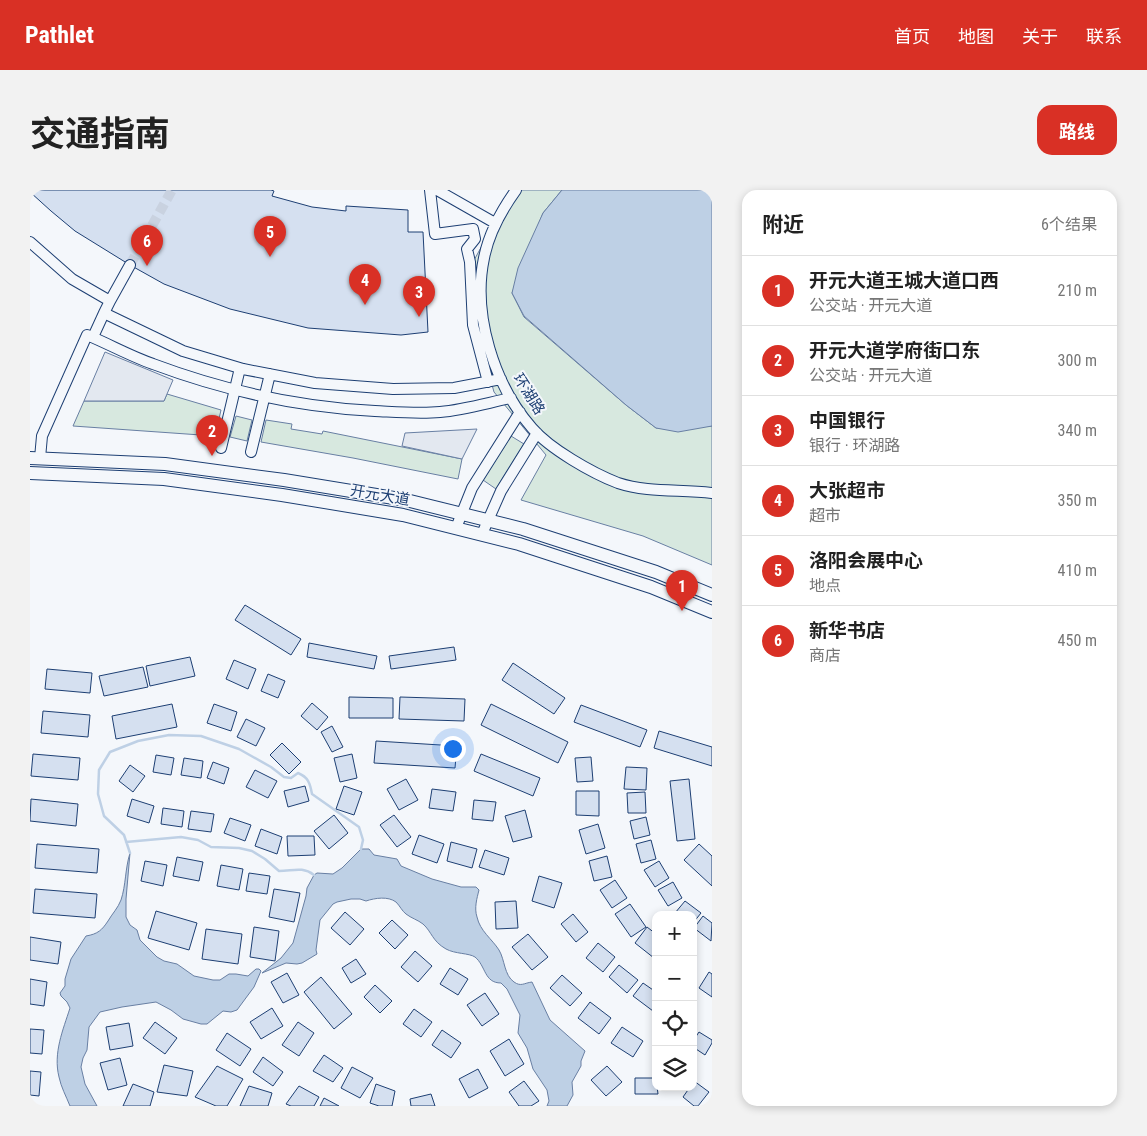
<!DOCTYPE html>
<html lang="zh">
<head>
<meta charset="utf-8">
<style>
  :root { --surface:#fff; --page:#f2f2f2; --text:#222; --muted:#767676; --line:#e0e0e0; --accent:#d93025 }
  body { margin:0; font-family:"Roboto Condensed","Noto Sans SC",sans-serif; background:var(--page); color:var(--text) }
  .controls { position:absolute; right:15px; bottom:15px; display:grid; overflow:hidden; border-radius:10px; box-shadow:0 2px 8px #0003 }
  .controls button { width:45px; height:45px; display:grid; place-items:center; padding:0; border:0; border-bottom:1px solid var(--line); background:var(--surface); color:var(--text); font:25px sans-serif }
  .you { position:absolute; left:422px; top:558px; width:18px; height:18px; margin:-12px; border:4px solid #fff; border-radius:50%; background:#1a73e8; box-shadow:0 0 0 8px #1a73e833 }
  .badge { display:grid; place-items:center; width:32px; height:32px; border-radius:50%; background:var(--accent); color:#fff; font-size:16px; font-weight:700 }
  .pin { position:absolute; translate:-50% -41px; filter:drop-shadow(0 1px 2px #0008) }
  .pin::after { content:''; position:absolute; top:26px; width:18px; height:15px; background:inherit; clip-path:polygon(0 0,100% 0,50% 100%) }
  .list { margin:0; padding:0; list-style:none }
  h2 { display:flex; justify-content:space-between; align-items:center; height:65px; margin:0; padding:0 20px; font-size:21px }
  h2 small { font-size:16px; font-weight:400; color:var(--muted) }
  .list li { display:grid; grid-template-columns:32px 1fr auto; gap:15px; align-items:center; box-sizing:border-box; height:70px; padding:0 20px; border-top:1px solid var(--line) }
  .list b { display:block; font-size:19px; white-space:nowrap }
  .list p { margin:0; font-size:16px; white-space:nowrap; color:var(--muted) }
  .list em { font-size:16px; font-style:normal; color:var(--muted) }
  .icon { flex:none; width:28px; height:28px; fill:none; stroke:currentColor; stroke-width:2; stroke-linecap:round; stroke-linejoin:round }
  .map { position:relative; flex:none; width:682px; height:916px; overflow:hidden; border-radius:15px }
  header { display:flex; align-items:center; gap:30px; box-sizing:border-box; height:70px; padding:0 25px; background:var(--accent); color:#fff }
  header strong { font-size:24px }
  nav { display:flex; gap:28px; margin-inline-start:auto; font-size:18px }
  .intro { display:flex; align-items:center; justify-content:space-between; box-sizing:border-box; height:120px; padding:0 30px }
  h1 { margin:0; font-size:35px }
  .button { padding:12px 22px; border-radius:15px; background:var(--accent); color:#fff; font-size:18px; font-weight:700 }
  main { display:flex; gap:30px; padding:0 30px }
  aside { flex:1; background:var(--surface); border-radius:15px; box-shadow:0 2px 8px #0003 }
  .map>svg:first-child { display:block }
  .green { fill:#d7e8df; stroke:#687fa3 }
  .parking { fill:#e3e8f0; stroke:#687fa3 }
  .water { fill:#bed0e5; stroke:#687fa3 }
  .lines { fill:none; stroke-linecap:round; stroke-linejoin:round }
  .stream { stroke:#bed0e5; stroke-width:2.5 }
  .building { fill:#d5e0f0; stroke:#1d3f73 }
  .minor-tunnel { stroke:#c9d2e0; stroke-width:10; stroke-dasharray:10 5; stroke-linecap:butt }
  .minor-casing { stroke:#1d3f73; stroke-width:12 }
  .major-casing { stroke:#1d3f73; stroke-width:14 }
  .minor { stroke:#f4f7fb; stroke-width:10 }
  .major { stroke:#f4f7fb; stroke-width:12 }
  .labels { text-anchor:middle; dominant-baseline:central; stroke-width:4; stroke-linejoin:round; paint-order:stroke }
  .street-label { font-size:15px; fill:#1d3f73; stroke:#f4f7fb }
</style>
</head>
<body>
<header>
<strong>Pathlet</strong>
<nav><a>首页</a><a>地图</a><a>关于</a><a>联系</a></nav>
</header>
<div class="intro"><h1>交通指南</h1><a class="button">路线</a></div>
<main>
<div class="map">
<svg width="682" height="916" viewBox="0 0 682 916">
  <rect width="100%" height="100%" fill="#f4f7fb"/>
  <path class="green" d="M486,0H532L513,23L482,103L494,127L596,215L626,238L682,236V375L613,346L491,310L516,265L464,202L445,134L443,72L464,34Z
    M137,204L191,220L185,246L43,236L54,211H134Z
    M206,226L222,230L217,251L200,247Z
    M236,230L262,234L261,239L292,244L293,241L432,269L428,289L323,268L231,252Z
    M481,246L494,254L466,299L453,290Z"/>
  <path class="parking" d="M75,162L143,190L134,211H54Z
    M447,239L432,269L372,256L375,243Z"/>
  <path class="water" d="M532,0H682V236L648,242L626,238L596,215L494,126L482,103L488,78L513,23Z
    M331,659H339L344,665L367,669L371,676L402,689L431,697H446L449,700C447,708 444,718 447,727C450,741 462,749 469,760C475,770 474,785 484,792C491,797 494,793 502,792L520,830L555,861L551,871V876L542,892L543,905L537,916H517L519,911L517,900L503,879L497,858L488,843L490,825L477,799L471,793C454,793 456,776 445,767C439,763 425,764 416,759C402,751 402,742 393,734C388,730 381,728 376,724C372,721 370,716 366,712C358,706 345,708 336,711L330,709H321L307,712L303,714L290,730L286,760L287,764L272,773L267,774L256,773L232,783L251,768L263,753L276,706L277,698L284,685L287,683L303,684L312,678Z
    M100,663L96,709V727L100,735L107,740L110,750L127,767L134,771L147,774L164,786L183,790H190L199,784H206L218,786L226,779H229L231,781L224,797L207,820L201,822L193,821L177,834H171L153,829L141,820L126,812L92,817L70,822L59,837L57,860L53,868L51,877L55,894L67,916H40C36,906 31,897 29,887C23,863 33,840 40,818L37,812L31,806L30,803L35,796V789L41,769L56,746C68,744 72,740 78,731C82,724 88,718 91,710C96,695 95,679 100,663Z"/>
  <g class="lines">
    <path class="stream" d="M96,652L151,647L168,650L181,657L209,658L222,661L235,669L249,681C263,681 272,676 284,685
      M100,663L94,645L74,626L68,604L69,580L80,562L108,551L139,545L171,546L209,559L241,577L254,587L261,588L268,583C278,587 280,593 282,604L329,637L333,650L331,659"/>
  </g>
  <path class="building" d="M0,0H241L244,1L242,6L282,17L316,21V16L378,20V42H393L398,142L371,145L278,138L200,119L134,94L100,75L45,41L21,21L0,2Z
    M215,415L271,449L261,465L205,430Z
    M279,453L347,466L344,479L277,467Z
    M424,457L426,470L361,479L359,466Z
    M160,467L165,486L120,496L116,476Z
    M204,470L226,479L218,499L196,489Z
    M483,473L535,508L524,524L472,490Z
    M113,477L118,497L74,506L69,486Z
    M17,479L62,483L60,503L15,499Z
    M238,484L255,491L248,508L231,501Z
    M319,507L363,508V528H319Z
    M370,507L435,509L434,531L369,529Z
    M282,513L298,527L287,540L271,526Z
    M142,514L147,537L86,549L82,526Z
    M184,514L207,522L201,541L177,533Z
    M461,514L538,552L528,573L451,535Z
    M551,515L617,540L610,557L544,532Z
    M13,521L60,525L58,547L11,543Z
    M216,529L235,538L226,556L207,547Z
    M302,536L313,557L302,562L291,542Z
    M629,541L682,557V576L624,558Z
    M346,551L427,556L425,578L344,573Z
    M252,553L271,572L259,584L240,565Z
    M3,564L50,568L48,590L1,586Z
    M322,564L327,588L310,592L304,568Z
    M451,564L510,588L503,606L444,581Z
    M126,565L144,568L141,585L123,582Z
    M561,567L563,591L547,592L545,568Z
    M154,568L173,571L171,588L151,585Z
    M183,572L199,578L194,594L177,588Z
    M100,575L115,586L103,602L89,591Z
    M596,577L617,578L616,600L594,599Z
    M225,580L247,591L238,608L216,597Z
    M376,589L388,610L369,620L357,599Z
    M659,589L665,649L647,651L640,591Z
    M275,596L279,611L258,617L254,601Z
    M314,596L332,602L324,625L306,619Z
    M402,599L426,602L423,621L399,618Z
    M546,601H569V626L546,625Z
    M615,602L616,623H598L597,603Z
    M1,609L48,614L46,636L0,631Z
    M102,609L124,616L119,633L97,626Z
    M444,610L466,612L463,631L442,629Z
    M133,618L154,621L152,637L131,634Z
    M495,620L502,647L483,652L475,626Z
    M161,621L184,624L181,642L158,639Z
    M304,625L318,643L299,659L284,641Z
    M364,625L381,647L367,657L350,635Z
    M616,627L620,645L604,649L600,631Z
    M200,628L221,635L215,651L194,643Z
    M568,634L575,658L556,664L549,640Z
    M231,639L252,647L247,664L225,656Z
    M389,645L414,654L407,673L382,664Z
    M257,646H284L285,665L258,666Z
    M621,650L626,669L611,673L606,654Z
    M421,652L447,659L442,678L417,671Z
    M7,654L69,659L67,683L5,678Z
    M669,654L682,666V696L654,670Z
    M455,660L479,668L474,685L449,677Z
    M577,666L582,687L564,691L559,671Z
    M147,667L173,672L169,691L143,686Z
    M115,671L137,675L133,696L111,691Z
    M629,671L639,688L625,697L614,680Z
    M191,675L213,679L209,700L187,696Z
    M219,683L240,686L237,704L216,701Z
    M509,686L532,693L524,718L502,711Z
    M585,690L597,708L582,718L570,700Z
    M643,692L652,708L638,716L628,700Z
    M5,699L67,704L65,728L3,723Z
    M244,699L270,703L264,732L239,727Z
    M486,711L488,738L466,739L465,712Z
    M655,711L671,723L663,733V725L645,723Z
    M600,714L616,737L601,747L585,724Z
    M126,721L167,733L159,760L118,748Z
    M315,722L334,739L320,755L301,738Z
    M543,724L558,742L546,752L531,734Z
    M673,726L682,733L681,751L664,738Z
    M362,730L378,745L365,759L349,743Z
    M224,737L249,741L245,771L220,767Z
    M617,737L626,744V766L624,768L605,753Z
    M176,739L212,744L208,774L172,769Z
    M498,744L518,767L502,780L482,757Z
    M0,747L31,752L28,774L0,770Z
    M568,753L585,767L573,782L556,768Z
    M385,761L402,776L388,792L371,777Z
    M326,769L336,784L321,793L312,778Z
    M589,775L608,790L597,803L579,787Z
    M420,778L438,789L428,805L410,794Z
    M679,782L682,784V807L669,798Z
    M257,783L269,805L253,813L241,792Z
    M532,785L552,803L540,816L520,798Z
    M291,787L322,824L304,839L274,802Z
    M0,789L17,792L14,816L0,814Z
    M613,793L626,802V817L623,821L603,806Z
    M345,795L362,811L350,823L334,807Z
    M455,803L469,824L452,836L437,815Z
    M560,812L581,828L569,844L548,828Z
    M242,818L253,836L231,849L220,832Z
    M384,819L402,832L391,847L373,834Z
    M125,832L147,848L135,864L113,848Z
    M268,832L284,843L269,866L252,855Z
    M99,833L103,856L80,860L76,837Z
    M592,837L613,851L603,867L581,853Z
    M0,839L14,840L12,864L0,863Z
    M412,840L431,853L421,868L402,855Z
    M669,842L682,850V853L675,865L663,857V851Z
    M197,843L221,859L210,876L186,860Z
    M479,849L494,874L475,886L460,861Z
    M294,865L313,878L303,892L283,881Z
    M233,867L253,882L243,896L223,882Z
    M90,868L97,895L78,900L70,873Z
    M134,875L163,881L157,906L127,902Z
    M187,876L213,889L197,916H186L165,907Z
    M577,876L592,892L576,906L561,890Z
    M322,877L343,888L330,908L311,898Z
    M448,879L458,898L439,908L429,889Z
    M0,881L11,882L9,906L0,905Z
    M605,888H626L628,904H605Z
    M494,891L509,911L501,916H489L479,902Z
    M664,891L679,902L668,916H664L653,907L660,897H663Z
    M103,894L124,902L120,916H93Z
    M346,894L365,901L362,916H349L340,913Z
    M219,896L242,903L238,916H210Z
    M269,896L289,907L284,916H261L256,914Z
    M401,904L405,916H381L380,909Z
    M294,908L309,916H290Z"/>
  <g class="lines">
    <path class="minor-tunnel" d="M100,75L142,0"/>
    <g class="minor-casing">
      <path id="minor" d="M400,0L405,44L443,39L445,49L437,59L440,72L443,135L458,192
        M407,0L465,33
        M486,0C471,21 459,42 454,68C442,124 464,195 502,238C520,259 562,283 588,293C618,303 651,299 682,303
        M0,52L42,89L80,111L74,123L153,161L213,179L285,193L363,199L424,198L471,189
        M80,111L100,75
        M63,147L74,123
        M191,258L210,178
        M221,262L240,184
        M10,268L12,246L57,145C79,154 100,166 123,174C195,201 268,217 345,221C366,222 389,224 410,222C434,220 457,213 481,208
        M426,338L442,298L490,222
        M452,344L471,301L507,243"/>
    </g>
    <g class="major-casing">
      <path id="major" d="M0,268L135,274L254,290L376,310L493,339L626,382L682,405
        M0,283L134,289L252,305L373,325L489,354L621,397L682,422"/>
    </g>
    <use href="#minor" class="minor"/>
    <use href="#major" class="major"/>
  </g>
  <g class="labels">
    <g class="street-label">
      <text transform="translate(499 204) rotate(58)">环湖路</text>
      <text transform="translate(350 305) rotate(10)">开元大道</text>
    </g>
  </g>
</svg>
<div class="controls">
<button>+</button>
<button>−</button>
<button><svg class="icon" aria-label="locate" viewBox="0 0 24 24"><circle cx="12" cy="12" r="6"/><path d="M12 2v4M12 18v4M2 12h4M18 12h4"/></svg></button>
<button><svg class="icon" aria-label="layers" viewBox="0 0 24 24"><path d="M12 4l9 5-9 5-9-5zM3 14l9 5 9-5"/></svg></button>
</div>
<div class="you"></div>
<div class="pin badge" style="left:652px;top:421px">1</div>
<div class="pin badge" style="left:182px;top:266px">2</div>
<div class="pin badge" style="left:389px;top:127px">3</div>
<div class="pin badge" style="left:335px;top:115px">4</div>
<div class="pin badge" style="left:240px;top:67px">5</div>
<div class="pin badge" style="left:117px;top:76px">6</div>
</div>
<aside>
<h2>附近<small>6个结果</small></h2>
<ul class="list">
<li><span class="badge">1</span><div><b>开元大道王城大道口西</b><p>公交站 · 开元大道</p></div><em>210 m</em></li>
<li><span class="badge">2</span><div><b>开元大道学府街口东</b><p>公交站 · 开元大道</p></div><em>300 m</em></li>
<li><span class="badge">3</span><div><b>中国银行</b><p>银行 · 环湖路</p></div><em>340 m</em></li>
<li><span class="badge">4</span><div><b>大张超市</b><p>超市</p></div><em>350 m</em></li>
<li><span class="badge">5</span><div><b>洛阳会展中心</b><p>地点</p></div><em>410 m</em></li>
<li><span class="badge">6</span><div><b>新华书店</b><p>商店</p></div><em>450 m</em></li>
</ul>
</aside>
</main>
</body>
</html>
